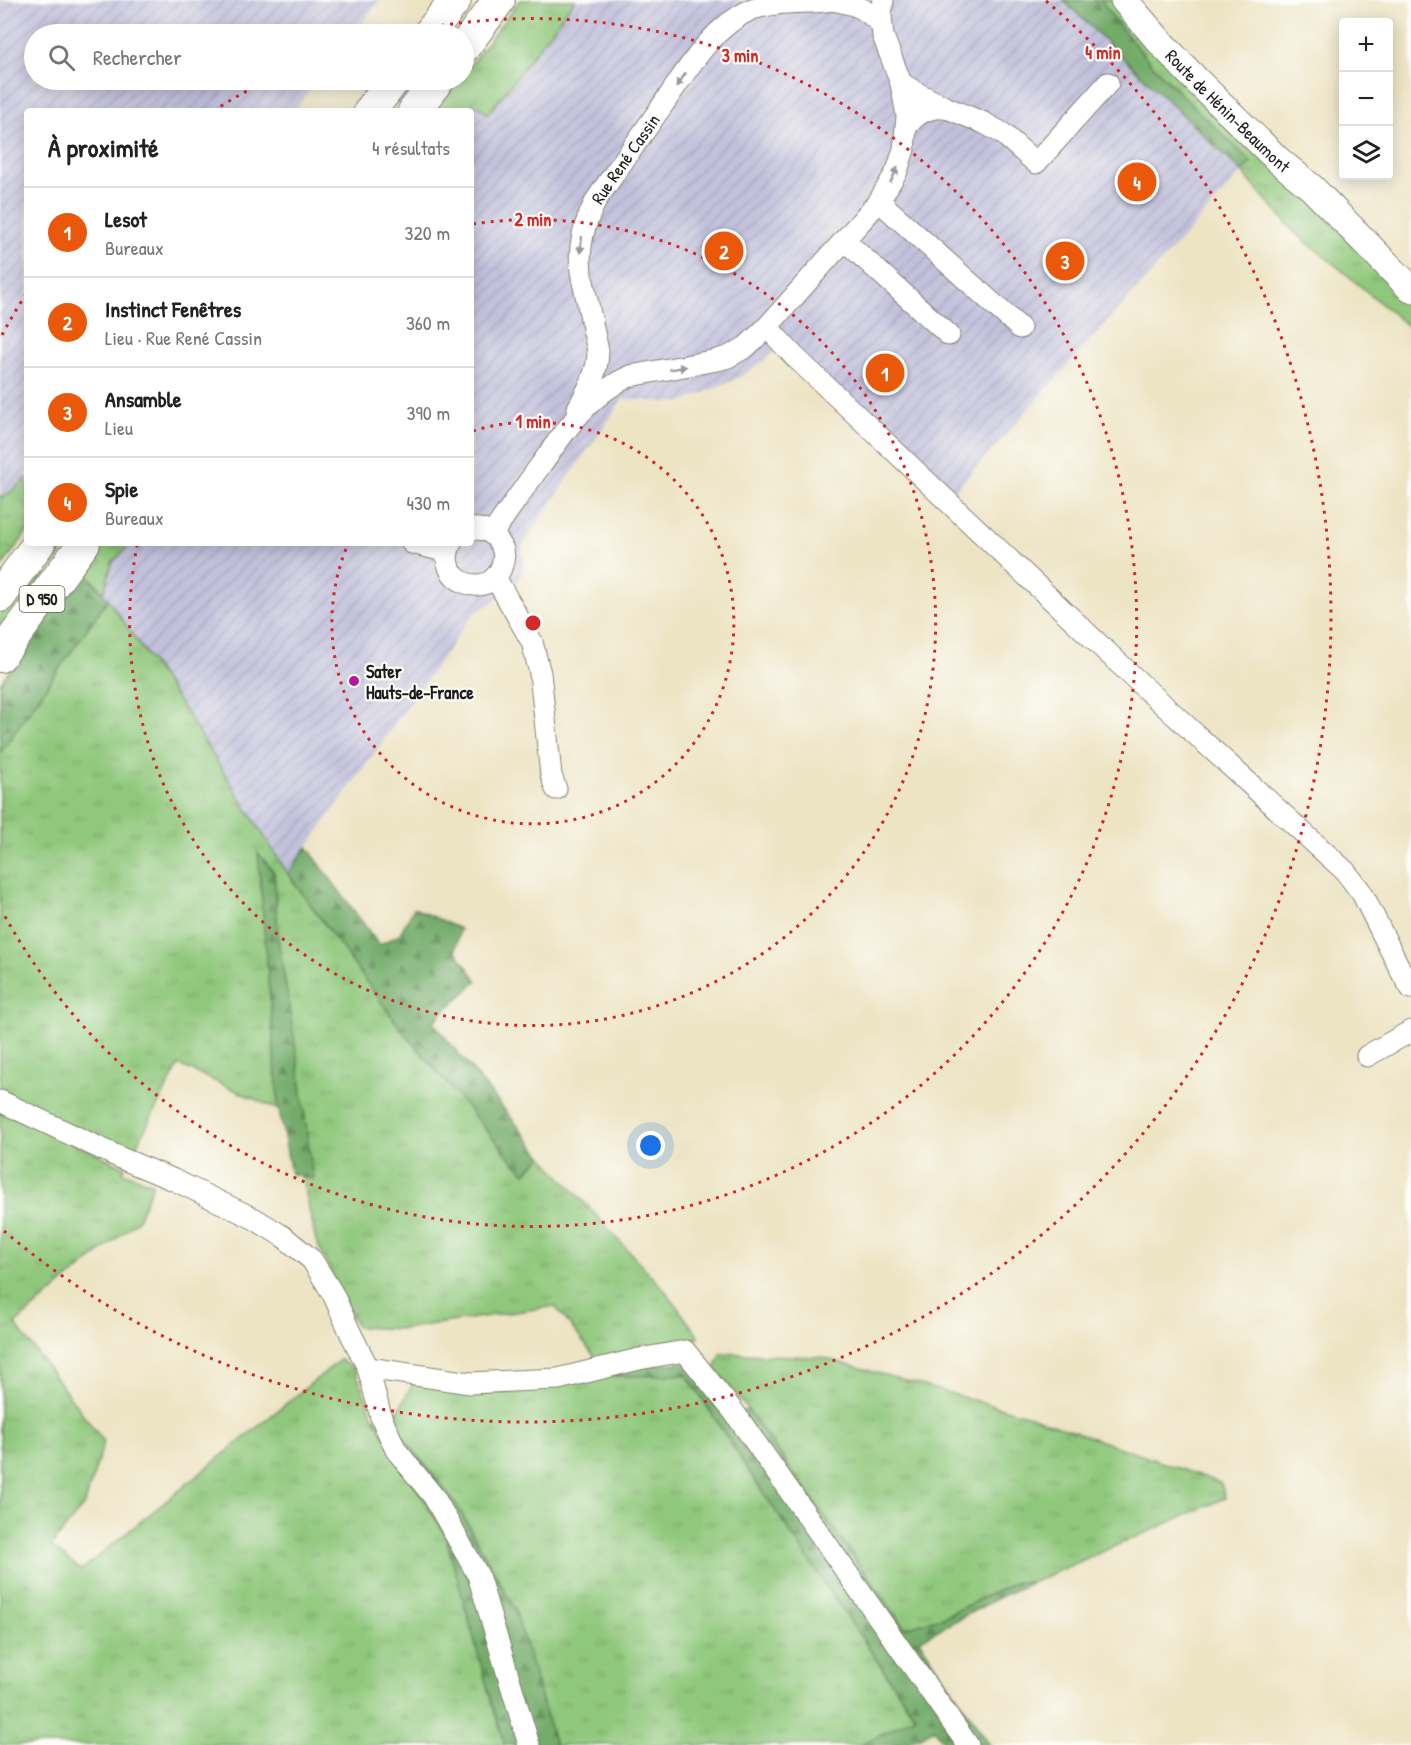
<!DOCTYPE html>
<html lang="fr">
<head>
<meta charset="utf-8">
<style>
  :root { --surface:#fff; --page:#f2f2f2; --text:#222; --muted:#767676; --line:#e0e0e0; --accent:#ea580c }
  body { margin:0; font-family:"Patrick Hand",sans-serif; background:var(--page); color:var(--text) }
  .controls { position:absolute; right:18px; top:18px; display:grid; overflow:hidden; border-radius:6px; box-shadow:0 3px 15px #0003 }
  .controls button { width:54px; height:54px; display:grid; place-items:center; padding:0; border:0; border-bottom:2px solid var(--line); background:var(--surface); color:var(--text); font:30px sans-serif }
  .you { position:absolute; left:651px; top:1146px; width:21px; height:21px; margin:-15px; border:4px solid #fff; border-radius:50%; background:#1a73e8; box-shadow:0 0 0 9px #1a73e833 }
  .badge { display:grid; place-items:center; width:39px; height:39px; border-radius:50%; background:var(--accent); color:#fff; font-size:20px; font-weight:700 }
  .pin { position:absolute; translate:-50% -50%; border:3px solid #fff; box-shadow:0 2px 6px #0006 }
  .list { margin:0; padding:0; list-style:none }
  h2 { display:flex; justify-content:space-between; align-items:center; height:78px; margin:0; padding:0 24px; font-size:26px }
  h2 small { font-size:20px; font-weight:400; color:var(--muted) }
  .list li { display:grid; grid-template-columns:39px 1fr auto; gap:18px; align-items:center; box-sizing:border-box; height:90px; padding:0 24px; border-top:2px solid var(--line) }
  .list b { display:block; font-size:22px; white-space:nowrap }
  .list p { margin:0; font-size:20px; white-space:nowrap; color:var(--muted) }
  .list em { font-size:20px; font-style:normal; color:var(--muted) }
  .icon { flex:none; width:33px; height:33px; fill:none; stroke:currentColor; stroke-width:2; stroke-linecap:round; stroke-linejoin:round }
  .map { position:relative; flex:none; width:1411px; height:1745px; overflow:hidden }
  .search { position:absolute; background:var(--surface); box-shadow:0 3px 15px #0003; left:24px; top:24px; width:450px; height:66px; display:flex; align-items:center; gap:15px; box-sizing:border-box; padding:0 21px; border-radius:33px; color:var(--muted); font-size:22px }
  .panel { position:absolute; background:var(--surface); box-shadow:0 3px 15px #0003; left:24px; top:108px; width:450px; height:438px; border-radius:6px }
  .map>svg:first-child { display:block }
  .industrial { fill:url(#industrial-furrows) }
  .grass { fill:url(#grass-tufts); stroke:#56724c; stroke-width:1.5 }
  .forest { fill:url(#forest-firs); stroke:#486444; stroke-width:1.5 }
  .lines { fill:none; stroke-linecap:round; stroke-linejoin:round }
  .minor-casing { stroke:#848070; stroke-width:23 }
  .major-casing { stroke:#848070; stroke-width:29 }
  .highway-casing { stroke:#848070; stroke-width:34 }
  .minor { stroke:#fff; stroke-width:21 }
  .major { stroke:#fff; stroke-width:27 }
  .highway { stroke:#fff; stroke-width:32 }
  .oneway { fill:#999 }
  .ring { fill:none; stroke:#d62828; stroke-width:3; stroke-dasharray:3 6 }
  .poi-dot { fill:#b5179e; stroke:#fdfcf7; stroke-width:2 }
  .labels { text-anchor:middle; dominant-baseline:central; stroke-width:4.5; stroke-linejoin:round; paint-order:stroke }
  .shield { fill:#fdfcf7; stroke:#605f5e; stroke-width:1.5 }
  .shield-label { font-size:16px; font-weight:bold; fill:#1c1c1c }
  .street-label { font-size:18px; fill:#1c1c1c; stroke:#fdfcf7 }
  .poi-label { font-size:18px; font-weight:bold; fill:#1c1c1c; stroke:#fdfcf7; text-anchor:start }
  .centre { fill:#d62828; stroke:#fdfcf7; stroke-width:3 }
  .ring-label { font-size:18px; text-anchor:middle; font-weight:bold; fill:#d62828; stroke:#fdfcf7; stroke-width:4.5; stroke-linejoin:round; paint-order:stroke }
</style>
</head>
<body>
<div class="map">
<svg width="1411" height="1745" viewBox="0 0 1411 1745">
  <defs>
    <pattern id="industrial-furrows" width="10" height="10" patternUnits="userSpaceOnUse" patternTransform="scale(1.5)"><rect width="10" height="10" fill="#c2c1dc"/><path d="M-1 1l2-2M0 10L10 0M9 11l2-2" fill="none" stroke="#a6a5bc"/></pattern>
    <pattern id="grass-tufts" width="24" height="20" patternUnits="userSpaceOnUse" patternTransform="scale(1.5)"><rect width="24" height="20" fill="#8fc77b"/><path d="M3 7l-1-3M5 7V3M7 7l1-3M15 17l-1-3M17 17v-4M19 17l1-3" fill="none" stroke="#7baa6a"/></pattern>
    <pattern id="forest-firs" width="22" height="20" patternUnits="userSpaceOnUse" patternTransform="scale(1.5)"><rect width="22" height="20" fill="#73ac6b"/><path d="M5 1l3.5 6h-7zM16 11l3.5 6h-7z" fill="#5e8b57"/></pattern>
  </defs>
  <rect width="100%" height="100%" fill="#fdfcf7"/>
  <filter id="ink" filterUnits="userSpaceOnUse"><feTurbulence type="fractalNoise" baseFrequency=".0167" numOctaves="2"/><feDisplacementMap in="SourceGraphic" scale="12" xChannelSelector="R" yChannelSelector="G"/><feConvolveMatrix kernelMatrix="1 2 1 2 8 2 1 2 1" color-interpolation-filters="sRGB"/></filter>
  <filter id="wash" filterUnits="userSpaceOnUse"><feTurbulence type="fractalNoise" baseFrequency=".008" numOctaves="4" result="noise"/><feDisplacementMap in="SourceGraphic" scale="24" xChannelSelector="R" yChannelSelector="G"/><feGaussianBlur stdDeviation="1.35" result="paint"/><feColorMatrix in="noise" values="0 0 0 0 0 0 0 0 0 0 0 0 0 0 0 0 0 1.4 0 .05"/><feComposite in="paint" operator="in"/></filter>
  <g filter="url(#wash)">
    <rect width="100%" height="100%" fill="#ede4c4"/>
    <path class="industrial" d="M0,0H380L353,34H34V80H317L294,111H27V478L3,498L0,496Z
      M575,0H1063L1242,172L952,494L786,340L767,358L742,376L680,403L623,399L522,545L524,567L518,579L510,589L491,603L473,614L288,874L187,714L104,592L112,563L131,543H471V111H466L473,102L488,113Z"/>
    <path class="grass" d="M520,0H575L488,114L473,102L466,111H434L458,80H464V73Z
      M1101,0H1116L1379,272L1411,303V329L1345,273L1295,233L1242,172L1251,162C1199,111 1141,61 1101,0Z
      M27,478V532L0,569V496L3,498Z
      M51,543H69L0,637V613Z
      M100,543H131L112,563L104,592L81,568Z
      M108,599L187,714L288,874L401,1029L525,1173L542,1156L667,1293L699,1337L684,1344L598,1361L555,1306L402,1329L357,1327L316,1241L302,1177L313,1179L278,938L274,872L258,854L279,1110L179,1065L130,1158L0,1097V753Z
      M0,1109L125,1167L123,1172L153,1184L137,1221L15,1324L104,1442L84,1505L51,1546L81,1570L340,1360L355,1370L374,1418L445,1534L491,1700L505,1745H0Z
      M722,1353L821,1357L1027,1415L1221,1483L1225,1498L1033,1582H1016L943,1617L905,1628L748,1410L715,1368Z
      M687,1375L746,1467L915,1717L861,1745H555L515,1609L456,1504L396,1428L398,1411L413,1383L613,1376Z"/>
    <path class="forest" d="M1063,0H1101C1142,62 1199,111 1251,162L1242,172Z
      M81,568L108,599L0,753V683Z
      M307,847L379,945L399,935L414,908L460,929L455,950L477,981L433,1022L542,1156L525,1173L511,1159L401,1029L288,874Z
      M258,853L274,872L278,938L298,1062L313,1179L291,1174L279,1110Z
      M687,1362L729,1416L748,1410L905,1628L943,1617L1016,1582H1033L1006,1594L919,1640L990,1745H945L935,1729L904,1745H861L915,1716L746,1467L687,1375L613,1376L617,1368Z
      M398,1411L396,1428L456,1504L515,1609L555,1745H505L491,1700L445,1534L374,1418Z"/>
  </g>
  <g filter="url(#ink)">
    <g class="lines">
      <g class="minor-casing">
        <g id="minor">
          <path d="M831,0C854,3 866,8 881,25"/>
          <path d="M901,83L921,95L947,108C930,106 917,112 907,126"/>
          <path d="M947,108L984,123L1002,133L1036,163L1108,83"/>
          <path d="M879,201L1020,328"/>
          <path d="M844,240L949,335"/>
          <path d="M767,327L794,356L1145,688L1345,871L1362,893L1403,975L1411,988"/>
          <path id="s1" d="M578,408C588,390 598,372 598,351L581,272C578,245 584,223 597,199C616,170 637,142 657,113C684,76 708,29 752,9C780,0 804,4 833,0"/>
          <path d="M492,534C508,511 524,488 540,466C565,431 589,394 630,376L717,360L728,357L746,347L767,327L879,201L897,171L904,149L907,116L901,83L883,36L881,15L883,0"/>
          <path d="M412,543L448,552"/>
          <path d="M451,543C432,582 491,603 502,565C505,557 504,549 499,542C493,532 482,528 471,529"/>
          <path d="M495,577L532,642L540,673L551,775L556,789"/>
          <path d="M1367,1056L1411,1031"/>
          <path d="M0,1101L123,1159L174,1180L255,1219L284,1237L312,1260L333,1294L350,1332L368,1368L381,1417L396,1450L434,1497L478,1575L529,1745"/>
          <path d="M368,1368L470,1383L558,1379L639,1359L685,1351L734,1412L968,1745"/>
        </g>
      </g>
      <g class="major-casing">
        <g id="major">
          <path id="s2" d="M1124,0L1161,43L1197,81L1278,160L1312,188L1411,289"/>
        </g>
      </g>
      <g class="highway-casing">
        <path id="highway" d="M429,34L455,0
          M464,47L499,0
          M370,111L394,80
          M414,111L438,80
          M0,596L39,543
          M0,656L84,543"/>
      </g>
      <use href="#minor" class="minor"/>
      <use href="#major" class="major"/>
      <use href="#highway" class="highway"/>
    </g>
    <defs><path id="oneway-solid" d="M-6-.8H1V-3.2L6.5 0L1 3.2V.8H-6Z" transform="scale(1.5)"/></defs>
    <g class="oneway">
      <use href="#oneway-solid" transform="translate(681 80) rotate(125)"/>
      <use href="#oneway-solid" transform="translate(894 175) rotate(-64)"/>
      <use href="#oneway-solid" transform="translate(581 245) rotate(96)"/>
      <use href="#oneway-solid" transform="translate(678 368) rotate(-10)"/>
    </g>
  </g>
  <g class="ring">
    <path d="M473 431A201 201 0 1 1 348 544"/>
    <path d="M473 224A403 403 0 1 1 137 546"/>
    <path d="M2 335A604 604 0 0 1 26 294M213 111A604 604 0 0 1 268 80M397 34A604 604 0 1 1 2 911"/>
    <path d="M1046 1A806 806 0 1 1 4 1231"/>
  </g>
  <circle class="poi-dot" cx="354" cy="681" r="6"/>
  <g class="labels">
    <rect class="shield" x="19.5" y="586" width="45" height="26" rx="4.5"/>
    <g class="shield-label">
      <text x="42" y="599">D 950</text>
    </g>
    <g class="street-label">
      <text stroke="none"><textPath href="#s2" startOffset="152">Route de Hénin-Beaumont</textPath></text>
      <text stroke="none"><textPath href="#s1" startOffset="267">Rue René Cassin</textPath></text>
    </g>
    <g class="poi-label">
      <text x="366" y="671">Sater<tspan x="366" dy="21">Hauts-de-France</tspan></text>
    </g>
  </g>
  <circle cx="533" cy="623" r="9" class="centre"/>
  <g class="ring-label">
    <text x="1103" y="59">4 min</text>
    <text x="740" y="62">3 min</text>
    <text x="533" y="226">2 min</text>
    <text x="533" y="428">1 min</text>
  </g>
</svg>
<div class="controls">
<button>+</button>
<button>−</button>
<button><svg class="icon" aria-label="layers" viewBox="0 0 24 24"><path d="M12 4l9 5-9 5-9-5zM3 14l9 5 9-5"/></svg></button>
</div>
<div class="you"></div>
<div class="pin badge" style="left:885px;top:373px">1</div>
<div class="pin badge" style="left:724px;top:251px">2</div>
<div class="pin badge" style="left:1065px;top:261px">3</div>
<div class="pin badge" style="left:1137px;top:182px">4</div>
<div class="search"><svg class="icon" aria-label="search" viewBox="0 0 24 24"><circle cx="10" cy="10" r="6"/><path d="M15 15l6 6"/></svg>Rechercher</div>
<section class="panel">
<h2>À proximité<small>4 résultats</small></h2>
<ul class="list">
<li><span class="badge">1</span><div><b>Lesot</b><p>Bureaux</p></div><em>320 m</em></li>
<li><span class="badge">2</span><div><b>Instinct Fenêtres</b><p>Lieu · Rue René Cassin</p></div><em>360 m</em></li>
<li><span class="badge">3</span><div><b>Ansamble</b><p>Lieu</p></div><em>390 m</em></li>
<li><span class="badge">4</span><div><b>Spie</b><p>Bureaux</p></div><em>430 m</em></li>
</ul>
</section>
</div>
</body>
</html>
